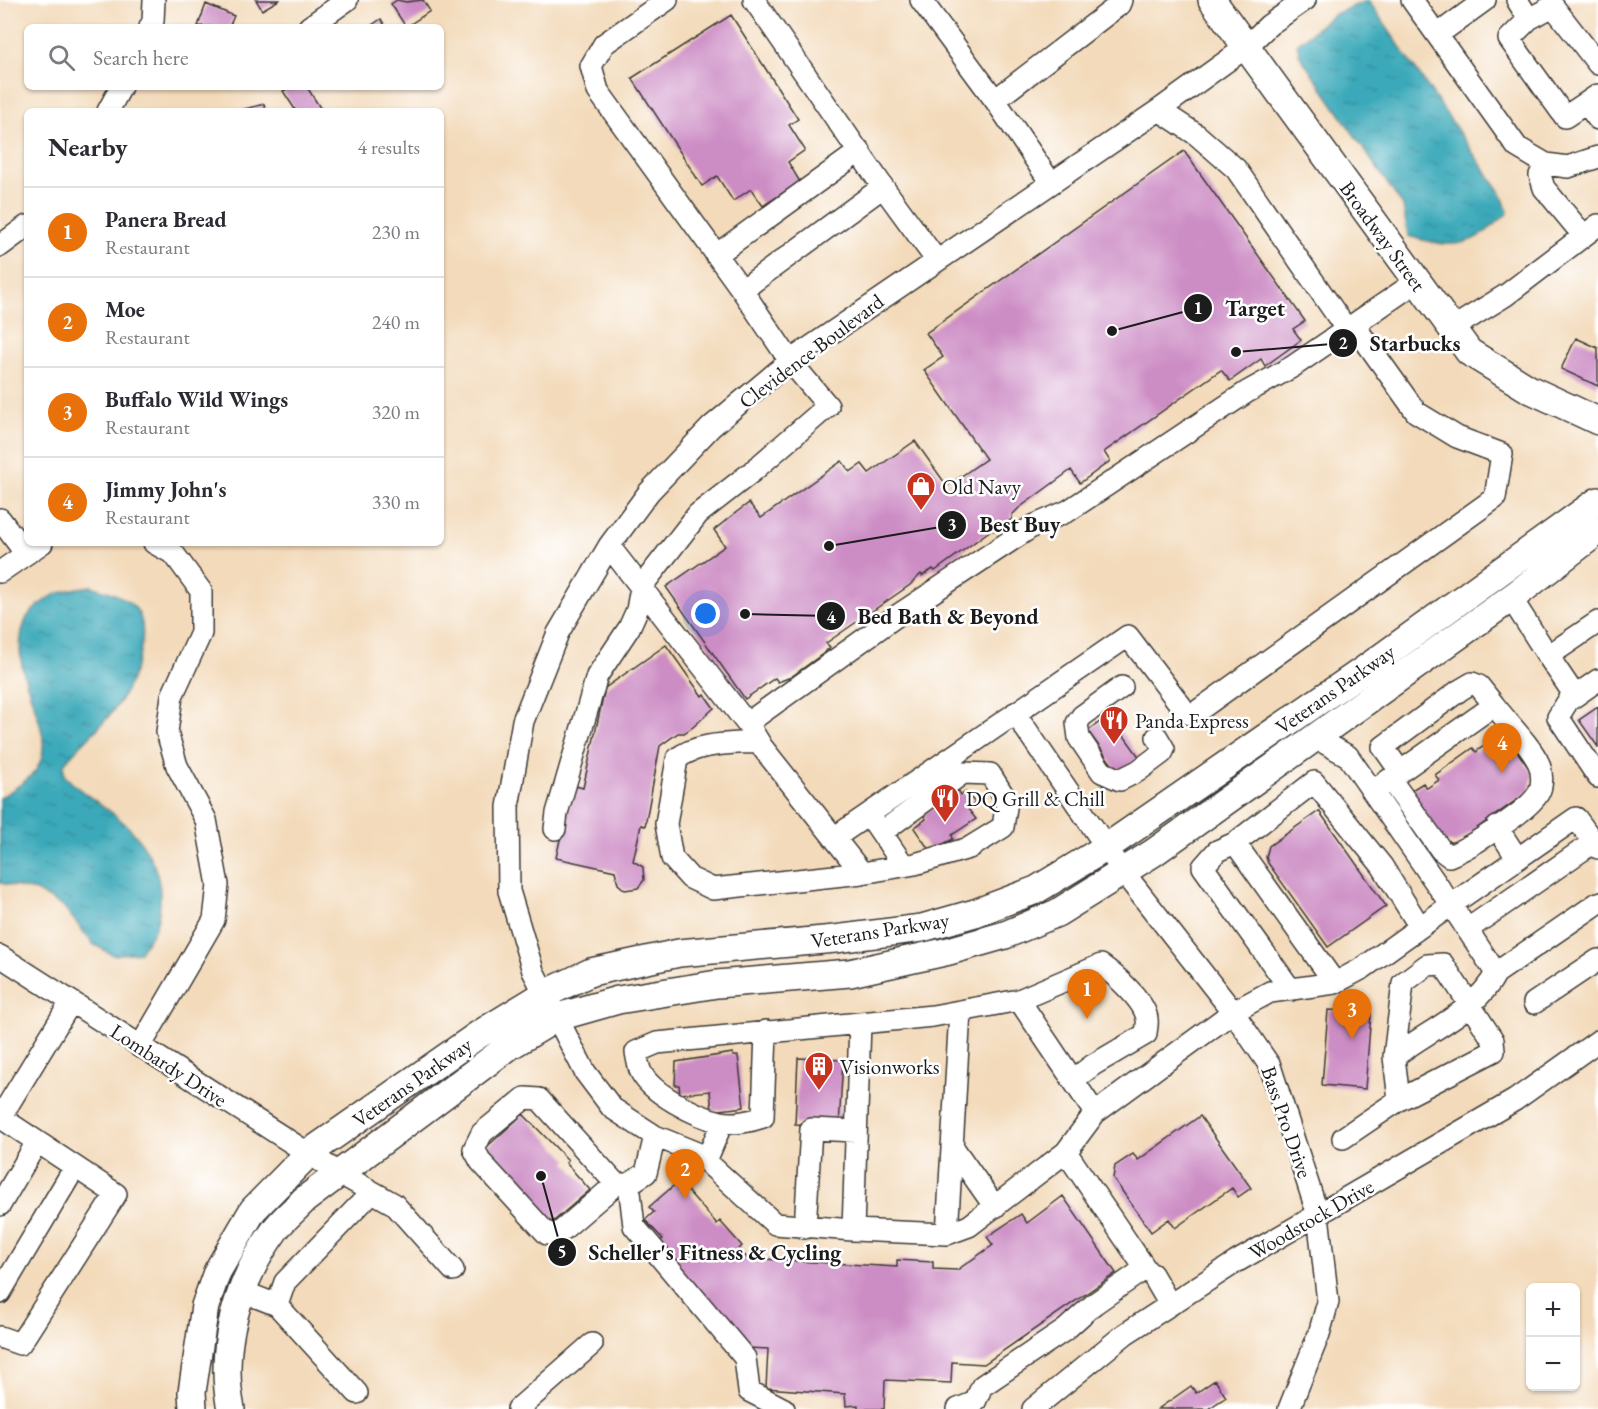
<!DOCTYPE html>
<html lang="en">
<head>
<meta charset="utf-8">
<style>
  :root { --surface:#fff; --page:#f7f7f7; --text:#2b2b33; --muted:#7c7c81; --line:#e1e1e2; --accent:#0b8043 }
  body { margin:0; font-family:"EB Garamond",serif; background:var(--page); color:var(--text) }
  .controls { position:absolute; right:18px; bottom:18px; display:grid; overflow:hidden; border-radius:9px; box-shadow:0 2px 4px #0004 }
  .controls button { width:54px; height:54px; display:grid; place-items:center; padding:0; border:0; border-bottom:2px solid var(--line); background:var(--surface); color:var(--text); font:30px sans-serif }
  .you { position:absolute; left:706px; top:614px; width:21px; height:21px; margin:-15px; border:4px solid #fff; border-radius:50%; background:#1a73e8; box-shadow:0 0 0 9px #1a73e833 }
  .badge { display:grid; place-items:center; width:39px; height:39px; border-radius:50%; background:var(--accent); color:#fff; font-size:20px; font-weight:700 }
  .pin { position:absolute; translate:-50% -50px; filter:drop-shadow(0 2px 3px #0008) }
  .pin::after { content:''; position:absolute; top:32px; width:21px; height:18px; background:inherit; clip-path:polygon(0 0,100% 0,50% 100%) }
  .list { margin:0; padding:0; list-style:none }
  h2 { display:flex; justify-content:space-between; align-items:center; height:78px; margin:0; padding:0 24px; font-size:26px }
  h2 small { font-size:20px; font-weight:400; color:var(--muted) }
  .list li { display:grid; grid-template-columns:39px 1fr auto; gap:18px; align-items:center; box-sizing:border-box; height:90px; padding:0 24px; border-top:2px solid var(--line) }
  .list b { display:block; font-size:22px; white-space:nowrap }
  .list p { margin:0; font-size:20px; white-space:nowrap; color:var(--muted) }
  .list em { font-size:20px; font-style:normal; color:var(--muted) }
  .icon { flex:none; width:33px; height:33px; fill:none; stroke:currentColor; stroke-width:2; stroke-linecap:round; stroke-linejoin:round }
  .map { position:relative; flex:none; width:1598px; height:1409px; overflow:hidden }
  .search { position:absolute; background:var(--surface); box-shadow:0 2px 4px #0004; left:24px; top:24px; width:420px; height:66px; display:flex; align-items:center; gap:15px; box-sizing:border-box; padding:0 21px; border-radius:9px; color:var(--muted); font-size:22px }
  .panel { position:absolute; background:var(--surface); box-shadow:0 2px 4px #0004; left:24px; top:108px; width:420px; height:438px; border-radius:9px }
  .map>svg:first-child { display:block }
  .water { fill:url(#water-ripples); stroke:#2c626a; stroke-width:1.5 }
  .building { fill:#cc8cc4 }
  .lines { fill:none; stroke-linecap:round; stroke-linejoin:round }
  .minor-casing { stroke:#3c3834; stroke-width:24 }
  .major-casing { stroke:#3c3834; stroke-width:30 }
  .minor { stroke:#fff; stroke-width:21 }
  .major { stroke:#fff; stroke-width:27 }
  .labels { text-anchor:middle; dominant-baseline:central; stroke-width:5; stroke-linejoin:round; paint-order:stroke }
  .street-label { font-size:21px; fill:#1c1c1c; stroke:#fff }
  .poi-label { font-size:21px; fill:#1c1c1c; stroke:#fff; text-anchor:start }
  .leader { fill:none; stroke:#1c1c1c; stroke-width:2 }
  .callout-dot { fill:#1c1c1c; stroke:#fff; stroke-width:2 }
  .mark-label { font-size:18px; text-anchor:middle; font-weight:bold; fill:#fff }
  .callout-label { font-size:22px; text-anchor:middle; font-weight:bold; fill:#1c1c1c; stroke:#fff; stroke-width:5; stroke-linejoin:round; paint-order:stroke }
</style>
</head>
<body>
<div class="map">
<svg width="1598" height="1409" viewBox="0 0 1598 1409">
  <defs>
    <pattern id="water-ripples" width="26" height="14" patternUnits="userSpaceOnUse" patternTransform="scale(1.5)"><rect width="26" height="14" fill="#3ba9b9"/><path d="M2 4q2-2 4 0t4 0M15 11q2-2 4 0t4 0" fill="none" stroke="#318996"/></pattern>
  </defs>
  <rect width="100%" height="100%" fill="#fff"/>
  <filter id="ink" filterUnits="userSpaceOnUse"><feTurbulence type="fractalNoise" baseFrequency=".0167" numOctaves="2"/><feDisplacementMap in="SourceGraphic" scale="12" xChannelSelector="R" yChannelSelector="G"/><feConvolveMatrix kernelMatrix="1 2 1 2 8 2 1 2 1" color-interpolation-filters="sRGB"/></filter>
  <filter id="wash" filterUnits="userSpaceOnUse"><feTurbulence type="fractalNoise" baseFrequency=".008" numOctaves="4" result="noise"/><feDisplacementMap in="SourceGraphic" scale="24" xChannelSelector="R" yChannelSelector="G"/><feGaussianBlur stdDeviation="1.35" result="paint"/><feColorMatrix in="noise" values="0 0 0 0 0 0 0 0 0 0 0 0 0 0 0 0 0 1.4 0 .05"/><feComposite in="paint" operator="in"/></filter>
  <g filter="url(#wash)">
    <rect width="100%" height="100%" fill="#f3daba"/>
    <path class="water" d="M1368,0L1502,195L1508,213C1470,248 1457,250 1408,236L1403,206L1300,56L1297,44L1333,15Z
      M91,586C107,591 124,595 136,609C153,631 133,680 120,701C106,724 81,742 64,764V775C78,791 94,799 111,812C148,840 171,881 155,928C152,936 144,944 140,952L113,955L93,944L64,907L36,891L0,883V798C11,790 28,782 36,770C64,728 0,674 27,617C47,594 62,590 91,586Z"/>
    <g id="blocks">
      <path class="building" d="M256,0H279L262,10Z
        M397,0L406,2L423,0L430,11L406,27L391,4Z
        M206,4L234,16L229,27L198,26Z
        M731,15L798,119L789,125L805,150L788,162L800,182L763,206L751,189L733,201L717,176L702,186L632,78Z
        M381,19L386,27H369Z
        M290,87H307L322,111H296L283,91Z
        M264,104L266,111H241V110Z
        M1184,151L1305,321L1293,329L1301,340L1265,366L1261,359L1230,381L1221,370L1104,452L1110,461L1080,483L1071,470L1019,508L1012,515V519L995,531L991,530L935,571L933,569L922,576L921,574L910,585L832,639L826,643L830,647L824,653L791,677L778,682L775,678L745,699L666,587L725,546L714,530L734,514L749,503L761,518L842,461L850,472L862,464L869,473L915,441L947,486L986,459L924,370L943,357L926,333Z
        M1576,338L1598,348V386L1561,369Z
        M666,645L702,696L704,694L714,708L693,727L684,733H678L660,746L645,826L641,825L633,861L643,867L644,880L638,888L625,890L618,884L615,871L556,858L572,785L583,788L605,688Z
        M1598,707V747L1579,720Z
        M1109,715L1140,758L1118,773L1088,731Z
        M1501,729L1533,774L1529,791L1456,843L1439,840L1407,793L1423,783L1427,788L1439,780L1435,775L1473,748L1476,752L1486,744L1484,741Z
        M958,790L961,795L966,792L975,803L968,809L976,819L952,835L953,839L930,851L914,828L926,819L923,814Z
        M1319,811L1386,906L1328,947L1268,863L1266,857L1269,846Z
        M1348,1005L1358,1006L1357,1012L1371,1014L1365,1089L1322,1085L1328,1010L1347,1011Z
        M733,1053V1056H738L744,1107L712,1111L710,1091L680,1094L679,1085H675L676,1062Z
        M798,1058L843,1060L839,1126L795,1124Z
        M523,1114L568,1160L566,1163L590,1190L548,1226L481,1152Z
        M1200,1116L1251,1188L1238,1197L1232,1188L1175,1228L1169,1219L1151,1232L1113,1178L1115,1166L1133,1154L1138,1160Z
        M679,1181L717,1224L720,1221L742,1246L739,1249L747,1258L897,1267V1260L933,1262V1269L957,1270L993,1245L987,1237L1021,1214L1027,1223L1063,1196L1116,1273L984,1364L952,1362L951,1383L885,1380L884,1409H858V1405L846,1406L845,1394L766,1388L768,1349L748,1348L657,1244L663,1239L645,1220L654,1212L649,1207Z
        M1215,1380L1226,1397L1208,1409H1158L1191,1386L1196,1393Z"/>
    </g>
  </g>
  <g filter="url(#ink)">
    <use href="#blocks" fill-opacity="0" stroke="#3c3834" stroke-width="1.5"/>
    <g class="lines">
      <g class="minor-casing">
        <path id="minor" d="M667,0L604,44L591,66L598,91L742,290
          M754,0L883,187
          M921,0L995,100
          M1412,0L1517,147L1546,164L1568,167L1598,157
          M1517,0L1529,19
          M150,27L153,21L154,0
          M309,27L347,0
          M1437,35L1485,0
          M1598,64L1553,6L1529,19L1509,39L1565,117L1598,95
          M1586,103L1598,119
          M1159,110L1197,135L1236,169L1347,330
          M108,111L121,87
          M1546,164L1540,175L1544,188L1583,235
          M1051,183L995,100L1119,5L1121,0
          M0,246L27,226
          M716,255L860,151
          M1451,329L1506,295L1598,225
          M0,519L26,554
          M609,546L751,729
          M0,572L42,543
          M1511,598L1548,656L1598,622
          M1548,656L1575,696
          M1598,680L1568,701L1558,717L1598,777
          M1122,687L1082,716L1077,723L1079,738L1102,772L1120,780L1138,771L1162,753L1164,749L1157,737
          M1015,713L1124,873L1233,1012L1270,1066L1318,1215L1328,1302L1319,1334L1289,1409
          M759,742C734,744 697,742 677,759L666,824L672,858L690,878L713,889L862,873
          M1390,779L1441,850L1449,856C1469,848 1531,810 1539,792C1543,784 1542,772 1539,764C1531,746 1507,722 1494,705
          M1373,791L1486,711L1494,705L1479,686L1472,683L1460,690L1383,747L1400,771
          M874,822L904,866
          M1497,827L1517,858
          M555,829L557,813L597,676L629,628L637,610L641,587L698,514L753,471L828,406L790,361L742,290L883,187L937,261
          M882,832L963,773L990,774L1007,801L1003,827L969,848L915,864L862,873L762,747L751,729L753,719L895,617L1033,526L1068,511L1247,392L1292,367L1416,282
          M834,838L1128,636L1185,711L1192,715L1495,498L1502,454L1457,437L1416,412L1354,325
          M1235,843L1314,782L1382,866L1420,927
          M1468,929L1594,842
          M0,956L339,1173L394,1204L453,1270
          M1496,973L1598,903
          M1291,990L1203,867L1217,851L1235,843L1335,983
          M1019,1000L1101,965C1115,975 1145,1001 1147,1019C1148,1024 1146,1030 1146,1034L1093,1065L1073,1080
          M1534,1003L1598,960
          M860,1023L933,1016L1019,1000L1095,1113
          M140,1047L214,920L218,885L206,820L177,766L167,732L172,696L201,633V591L174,554L154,543
          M1394,1057L1403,983L1427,965L1443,964L1493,1040L1494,1051L1399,1100
          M0,1118L71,1002
          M655,1136L697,1153L775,1224L853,1230L860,1023L657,1043L636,1052C637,1058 638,1064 640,1070C649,1093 698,1117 721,1122C733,1125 752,1121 763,1117L766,1031
          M1343,1138L1399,1100L1394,1057C1428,1030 1476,1012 1496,973L1451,905L1576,818L1598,848
          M952,1146L995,1207
          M706,1161L722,1123
          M616,1184L559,1233L547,1234L481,1162L474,1149L482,1133L525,1098L539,1099L616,1184H629L646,1173L655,1136L612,1108L585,1072L533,971L509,891L508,807L523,721L558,633L609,546L649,492L711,427L790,361L1159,110L1245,48L1269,25L1305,0
          M629,1184L634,1226L745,1358L749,1391L784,1409
          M0,1205L37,1142
          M805,1228L811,1129L856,1131
          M853,1230L947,1234L969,1226L1066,1152
          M947,1234L960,1012
          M1147,1271L1066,1152L1095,1113L1233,1012L1270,992L1335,983L1363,968L1451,905L1348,756L1316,738
          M241,1291L277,1305L357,1393
          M0,1293L75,1167
          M277,1305L285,1282L372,1192
          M0,1337L20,1344L116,1194L0,1117
          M518,1409L592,1344
          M958,1409L975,1402L982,1386L1065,1330L1094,1304L1143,1270L1152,1274L1170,1305
          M1033,1409L1125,1334L1236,1262L1515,1100L1598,1041"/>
      </g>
      <g class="major-casing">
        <path id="major" d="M1212,0L1469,352L1529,389L1598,421
          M193,1409L192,1392L205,1306L217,1272L253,1210L309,1153L478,1035L545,994L591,972L679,953L835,939L922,928L975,913L1036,890L1107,847L1365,669L1598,501
          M231,1409C218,1346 238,1281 275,1230C283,1219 295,1210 304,1200L508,1047L558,1017L618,1000L717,984L850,973L949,951L1005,935L1057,913L1153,853L1518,593L1598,531"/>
      </g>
      <use href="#minor" class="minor"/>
      <use href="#major" class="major"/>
    </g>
  </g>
  <defs>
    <g id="shop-pin" transform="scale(1.5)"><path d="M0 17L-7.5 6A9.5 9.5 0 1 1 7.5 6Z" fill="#c8321e" stroke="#fff"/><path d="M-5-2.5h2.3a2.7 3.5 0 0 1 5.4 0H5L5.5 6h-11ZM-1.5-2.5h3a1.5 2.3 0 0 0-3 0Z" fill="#fff"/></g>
    <g id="restaurant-pin" transform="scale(1.5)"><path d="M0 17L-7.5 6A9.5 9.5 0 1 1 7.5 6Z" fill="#c8321e" stroke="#fff"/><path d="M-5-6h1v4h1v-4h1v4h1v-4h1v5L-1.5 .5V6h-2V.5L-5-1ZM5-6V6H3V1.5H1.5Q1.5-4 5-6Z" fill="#fff"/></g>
    <g id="building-pin" transform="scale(1.5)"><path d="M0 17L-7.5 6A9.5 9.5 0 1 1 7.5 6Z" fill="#c8321e" stroke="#fff"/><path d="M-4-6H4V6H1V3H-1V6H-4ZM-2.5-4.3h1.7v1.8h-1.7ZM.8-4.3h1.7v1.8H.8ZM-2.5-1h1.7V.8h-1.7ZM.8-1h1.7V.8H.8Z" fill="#fff"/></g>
  </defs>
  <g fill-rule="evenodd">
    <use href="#shop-pin" x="921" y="486"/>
    <use href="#restaurant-pin" x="1114" y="720"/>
    <use href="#restaurant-pin" x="945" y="798"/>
    <use href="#building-pin" x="819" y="1066"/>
  </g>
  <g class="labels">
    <g class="street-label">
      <text transform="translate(1383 236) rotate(54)">Broadway Street</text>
      <text transform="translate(811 351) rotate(-37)">Clevidence Boulevard</text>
      <text transform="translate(1335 689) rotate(-35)">Veterans Parkway</text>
      <text transform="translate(880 930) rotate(-9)">Veterans Parkway</text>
      <text transform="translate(169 1065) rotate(33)">Lombardy Drive</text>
      <text transform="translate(412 1082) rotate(-35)">Veterans Parkway</text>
      <text transform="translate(1287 1122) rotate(71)">Bass Pro Drive</text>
      <text transform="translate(1311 1219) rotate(-30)">Woodstock Drive</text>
    </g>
    <g class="poi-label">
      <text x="942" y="486">Old Navy</text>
      <text x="1135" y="720">Panda Express</text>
      <text x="966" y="798">DQ Grill &amp; Chill</text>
      <text x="840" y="1066">Visionworks</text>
    </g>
  </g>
  <path class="leader" d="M1112 331L1198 308M1236 352L1343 343M829 546L952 525M745 614L831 616M541 1176L562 1252"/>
  <g class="callout-dot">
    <circle cx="1112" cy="331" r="6"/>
    <circle cx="1236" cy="352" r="6"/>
    <circle cx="829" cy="546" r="6"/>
    <circle cx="745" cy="614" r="6"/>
    <circle cx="541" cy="1176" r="6"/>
    <circle cx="1198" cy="308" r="15"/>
    <circle cx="1343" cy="343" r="15"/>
    <circle cx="952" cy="525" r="15"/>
    <circle cx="831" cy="616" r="15"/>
    <circle cx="562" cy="1252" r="15"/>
  </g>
  <g class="mark-label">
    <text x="1198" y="314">1</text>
    <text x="1343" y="349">2</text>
    <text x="952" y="531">3</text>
    <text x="831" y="623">4</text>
    <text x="562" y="1258">5</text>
  </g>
  <g class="callout-label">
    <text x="1255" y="316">Target</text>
    <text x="1415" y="351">Starbucks</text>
    <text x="1020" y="532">Best Buy</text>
    <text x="948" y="624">Bed Bath &amp; Beyond</text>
    <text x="715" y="1260">Scheller's Fitness &amp; Cycling</text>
  </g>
</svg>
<div class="controls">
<button>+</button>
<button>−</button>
</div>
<div class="you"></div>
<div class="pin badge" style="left:1087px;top:1019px;background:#e8710a">1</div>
<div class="pin badge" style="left:685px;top:1199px;background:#e8710a">2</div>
<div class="pin badge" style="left:1352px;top:1039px;background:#e8710a">3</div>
<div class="pin badge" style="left:1502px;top:773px;background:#e8710a">4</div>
<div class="search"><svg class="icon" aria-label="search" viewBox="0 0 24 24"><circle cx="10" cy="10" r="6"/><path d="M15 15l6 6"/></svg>Search here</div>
<section class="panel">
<h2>Nearby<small>4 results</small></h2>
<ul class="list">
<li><span class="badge" style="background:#e8710a">1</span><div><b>Panera Bread</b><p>Restaurant</p></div><em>230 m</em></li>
<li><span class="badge" style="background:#e8710a">2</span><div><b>Moe</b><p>Restaurant</p></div><em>240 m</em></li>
<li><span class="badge" style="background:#e8710a">3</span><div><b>Buffalo Wild Wings</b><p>Restaurant</p></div><em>320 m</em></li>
<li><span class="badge" style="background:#e8710a">4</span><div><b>Jimmy John's</b><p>Restaurant</p></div><em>330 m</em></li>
</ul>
</section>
</div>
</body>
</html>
